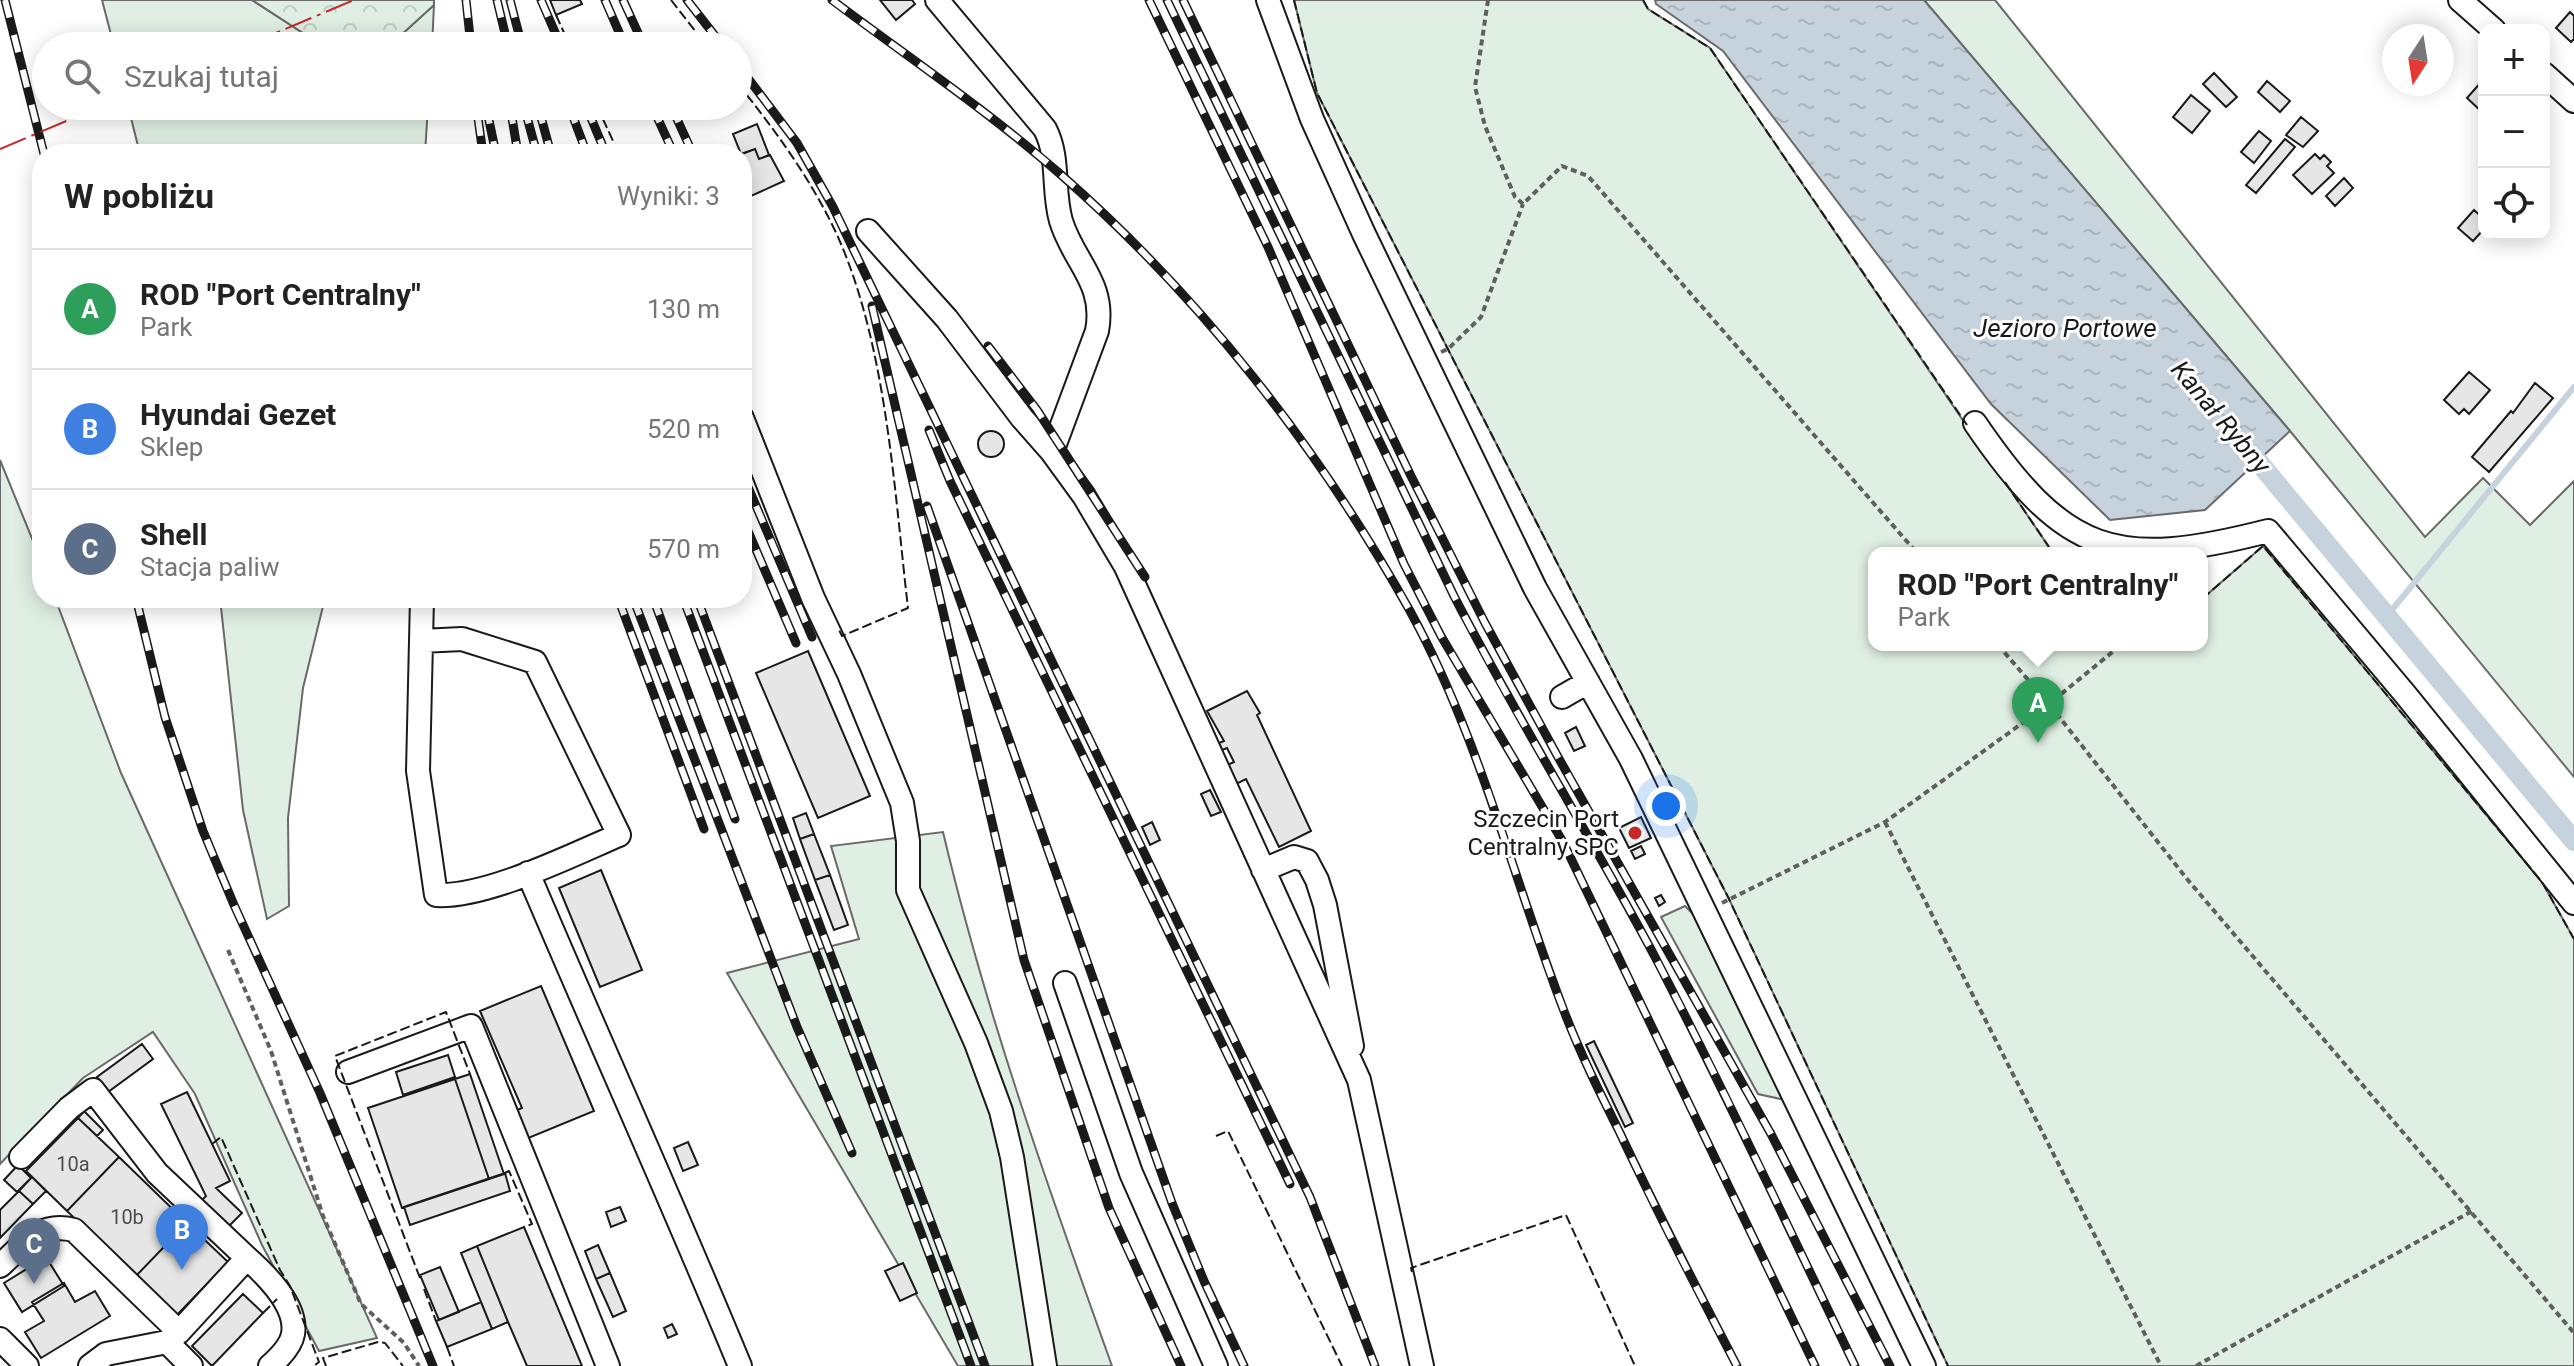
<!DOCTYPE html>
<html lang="pl">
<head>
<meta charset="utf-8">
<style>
  :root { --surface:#fff; --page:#f6f6f6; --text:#222; --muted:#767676; --line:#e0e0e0; --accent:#7c3aed }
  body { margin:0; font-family:Roboto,sans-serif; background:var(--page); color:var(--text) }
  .controls { position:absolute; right:24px; top:24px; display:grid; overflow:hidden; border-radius:16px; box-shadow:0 4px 20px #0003 }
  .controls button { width:72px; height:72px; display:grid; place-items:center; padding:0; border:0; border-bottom:2px solid var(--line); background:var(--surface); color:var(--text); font:40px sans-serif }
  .compass { position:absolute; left:2382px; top:24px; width:72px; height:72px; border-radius:50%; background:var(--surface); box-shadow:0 4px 20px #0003; rotate:192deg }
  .you { position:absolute; left:1666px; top:806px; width:28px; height:28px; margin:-20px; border:6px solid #fff; border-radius:50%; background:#1a73e8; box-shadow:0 0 0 12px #1a73e833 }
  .badge { display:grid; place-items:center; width:52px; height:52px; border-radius:50%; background:var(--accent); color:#fff; font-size:26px; font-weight:700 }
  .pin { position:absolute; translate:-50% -66px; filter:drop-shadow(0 2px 4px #0008) }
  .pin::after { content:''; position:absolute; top:42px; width:28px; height:24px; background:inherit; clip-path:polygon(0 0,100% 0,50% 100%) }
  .popup { position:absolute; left:1868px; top:547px; width:340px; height:104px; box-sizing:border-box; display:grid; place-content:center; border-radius:16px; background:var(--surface); filter:drop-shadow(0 2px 6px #0005); font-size:26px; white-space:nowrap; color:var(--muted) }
  .popup b { font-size:30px; color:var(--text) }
  .popup::after { content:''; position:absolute; left:50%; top:100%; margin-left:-16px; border:16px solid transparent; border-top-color:var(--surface) }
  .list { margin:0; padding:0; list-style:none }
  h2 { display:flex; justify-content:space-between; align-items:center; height:104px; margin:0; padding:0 32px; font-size:34px }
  h2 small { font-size:26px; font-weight:400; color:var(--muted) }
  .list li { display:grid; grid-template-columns:52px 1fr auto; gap:24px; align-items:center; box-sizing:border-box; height:120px; padding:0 32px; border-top:2px solid var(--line) }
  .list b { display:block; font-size:30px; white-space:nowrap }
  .list p { margin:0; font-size:26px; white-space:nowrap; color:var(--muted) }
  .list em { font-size:26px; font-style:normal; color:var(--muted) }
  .icon { flex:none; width:44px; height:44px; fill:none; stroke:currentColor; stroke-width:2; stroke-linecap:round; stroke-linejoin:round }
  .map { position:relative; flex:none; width:2574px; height:1366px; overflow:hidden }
  .search { position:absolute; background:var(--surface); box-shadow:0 4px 20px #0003; left:32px; top:32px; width:720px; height:88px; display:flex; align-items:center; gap:20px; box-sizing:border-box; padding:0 28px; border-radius:44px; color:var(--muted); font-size:30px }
  .panel { position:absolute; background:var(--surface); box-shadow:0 4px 20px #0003; left:32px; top:144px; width:720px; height:464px; border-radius:32px }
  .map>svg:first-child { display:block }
  .green { fill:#e0efe3; stroke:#6a6a6a; stroke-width:2 }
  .forest { fill:url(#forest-crowns); stroke:#6a6a6a; stroke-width:2 }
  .water { fill:url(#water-ripples); stroke:#6a6a6a; stroke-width:2 }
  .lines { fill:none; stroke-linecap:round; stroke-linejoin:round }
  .stream { stroke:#c6d2dc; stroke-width:6 }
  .canal { stroke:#c6d2dc; stroke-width:20 }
  .building { fill:#e6e6e6; stroke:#1a1a1a; stroke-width:2 }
  .minor-casing { stroke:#1a1a1a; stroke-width:26 }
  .path { stroke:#5f5f5f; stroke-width:4; stroke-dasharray:6 4; stroke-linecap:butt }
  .minor { stroke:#fff; stroke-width:22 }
  .rail-casing { stroke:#1a1a1a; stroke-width:9 }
  .rail { stroke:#fff; stroke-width:6; stroke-dasharray:18; stroke-linecap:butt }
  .fence { stroke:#1a1a1a; stroke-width:2; stroke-dasharray:10 4; stroke-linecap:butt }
  .power { stroke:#c62828; stroke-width:2; stroke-dasharray:28 6 4 6; stroke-linecap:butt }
  .poi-dot { fill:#c62828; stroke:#fff; stroke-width:3 }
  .labels { text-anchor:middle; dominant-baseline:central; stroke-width:6; stroke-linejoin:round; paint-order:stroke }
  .number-label { font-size:20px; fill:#4d4d4d }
  .poi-label { font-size:24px; fill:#1a1a1a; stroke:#fff; text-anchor:end }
  .water-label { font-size:26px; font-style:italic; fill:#1a1a1a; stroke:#fff }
</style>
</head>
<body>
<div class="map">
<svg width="2574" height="1366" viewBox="0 0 2574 1366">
  <defs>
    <pattern id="forest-crowns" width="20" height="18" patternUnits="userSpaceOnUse" patternTransform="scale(2)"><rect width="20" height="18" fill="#e0efe3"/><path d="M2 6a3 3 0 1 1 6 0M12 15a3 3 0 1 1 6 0" fill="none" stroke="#c0ccc2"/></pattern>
    <pattern id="water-ripples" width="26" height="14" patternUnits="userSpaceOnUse" patternTransform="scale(2)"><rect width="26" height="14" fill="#c6d2dc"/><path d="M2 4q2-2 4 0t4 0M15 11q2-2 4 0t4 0" fill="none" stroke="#aab4bc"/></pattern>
  </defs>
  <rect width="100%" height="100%" fill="#fff"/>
  <path class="green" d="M102,0H252L323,46H114Z
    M1294,0H1643L1648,9L1710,48L2053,553H1874V645H2202V599L2263,546L2542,882L2574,939V1366H1948L1729,899L1317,93Z
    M1924,0H1995L2425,537L2483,478L2530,525L2574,481V777L2290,431Z
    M434,5L432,46H389Z
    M128,106H428L425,154H140Z
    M0,460L42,563V598H55L121,773L377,1338L319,1351L262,1245L195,1094L153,1032L83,1078L0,1164Z
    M220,598H325L303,688L288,818L289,906L267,919L243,810Z
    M943,832C986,1014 1049,1190 1112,1366H958L727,973L859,939L831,846Z
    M1685,906L1697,918L1785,1100L1758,1094L1661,917Z"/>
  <path class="forest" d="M252,0H434V5L389,46H323Z"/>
  <path class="water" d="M1655,0H1924L2290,431L2205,510L2110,520L1991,404L1723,51L1656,4Z"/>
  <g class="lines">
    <path class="stream" d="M2387,616L2574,387"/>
    <path class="canal" d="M2241,441L2574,841"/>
  </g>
  <path class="building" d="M550,0H580L582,4L556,15Z
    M880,0H912L915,4L896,20Z
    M2570,12L2574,16V39L2571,42L2556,28Z
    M2214,73L2237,97L2226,107L2203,84Z
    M2267,81L2290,101L2280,112L2258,92Z
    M2482,81L2484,83L2482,112L2467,98Z
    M2191,95L2210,111L2192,133L2173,117Z
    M2301,117L2318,131L2303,147L2286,135Z
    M757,124L769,155L759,159L755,149L741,154L733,134Z
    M2259,131L2271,141L2254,163L2241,152Z
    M2285,139L2295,147L2256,193L2246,185Z
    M755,149L759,159L770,155L784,181L751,196L742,174V154Z
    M2315,154L2320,159L2324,155L2331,162L2327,166L2334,173L2312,194L2293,175Z
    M2344,178L2353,188L2335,206L2326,196Z
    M2474,210L2484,219V229L2473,241L2458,228Z
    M2469,372L2490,390L2469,414L2464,409L2459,414L2444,400Z
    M2535,383L2553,398L2489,472L2472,457L2511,411L2513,413Z
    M978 444a13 13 0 1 1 26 0a13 13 0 1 1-26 0Z
    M808,651L870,796L818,818L756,673Z
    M1247,691L1260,713L1257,715L1311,831L1279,847L1246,779L1234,785L1225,766L1234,762L1227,748L1222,750L1219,743L1224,741L1207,711Z
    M1576,727L1585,746L1574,751L1565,733Z
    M1210,790L1221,812L1211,816L1201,794Z
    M806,813L814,834L800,839L793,818Z
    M1641,817L1651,838L1629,848L1619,828Z
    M1152,822L1160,840L1150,845L1142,827Z
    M814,834L830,875L815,880L800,839Z
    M1641,846L1645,854L1635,859L1631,851Z
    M601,870L642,970L600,987L559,888Z
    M830,875L848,925L834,930L815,880Z
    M1661,895L1665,902L1659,906L1655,898Z
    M541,986L594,1111L526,1139L515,1111L522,1108L480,1011Z
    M1594,1041L1633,1123L1625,1127L1586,1045Z
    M142,1044L153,1059L108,1092L97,1077Z
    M448,1055L455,1077L403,1095L396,1072Z
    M470,1074L504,1174L489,1179L455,1079Z
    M455,1079L489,1179L402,1208L368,1108Z
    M187,1092L230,1181L216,1188L242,1213L224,1231L197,1205L206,1196L161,1104Z
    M84,1111L103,1130L97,1136L78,1118Z
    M78,1118L119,1157L67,1211L26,1171Z
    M688,1142L698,1165L683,1171L674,1148Z
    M119,1157L187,1223L135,1277L67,1211Z
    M18,1165L31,1178L17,1192L4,1180Z
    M505,1173L510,1191L410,1225L404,1207Z
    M32,1177L46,1191L33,1204L19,1191Z
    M19,1191L33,1204L0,1238V1210Z
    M620,1207L626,1221L611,1227L606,1212Z
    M187,1223L228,1262L176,1316L135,1277Z
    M524,1227L582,1366H527L508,1322L477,1246Z
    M598,1245L610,1273L596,1279L585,1251Z
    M477,1246L508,1322L492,1329L461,1253Z
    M46,1257L64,1286L22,1312L4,1283Z
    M903,1263L917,1293L900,1301L885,1271Z
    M440,1267L459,1312L439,1320L420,1275Z
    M610,1273L626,1311L613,1317L596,1279Z
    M64,1283L75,1302L95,1291L110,1316L41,1358L25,1332L44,1321L32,1302Z
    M243,1294L263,1313L212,1366L192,1346Z
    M481,1302L492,1329L447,1347L436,1321Z
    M672,1324L677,1334L668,1338L664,1328Z"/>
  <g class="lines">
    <g class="minor-casing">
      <path id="minor" d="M937,0L1045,129C1060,158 1052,190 1061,221C1074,263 1106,283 1097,331L1052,452
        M1268,0L1312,119L1364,234L1535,588L1631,759L1924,1366
        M2460,0L2494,30
        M2544,74L2574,101
        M868,231L947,319L1022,418L1052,452L1084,496L1126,567L1359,1080L1422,1366
        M742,418L813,598L849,674L902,803L908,841V890L976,1043L1001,1111L1012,1157L1045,1366
        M1975,423C2065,555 2115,570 2268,531L2405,694L2574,903
        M462,639L535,662L619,835C572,855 486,898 436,895L418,771L421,641Z
        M421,641L422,598
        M1562,697L1588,682
        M1263,870L1294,857L1307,861L1317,880L1325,905L1352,1046
        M528,873C598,1038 672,1201 740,1366
        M1065,983L1131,1173L1216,1366
        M348,1072L471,1026L608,1366
        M21,1157L69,1108L93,1090L157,1173L247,1258L179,1332
        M247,1258C266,1275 298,1306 293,1334C291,1346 279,1358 270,1366
        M0,1266C23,1245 39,1221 74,1230L179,1332L167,1342L106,1354L90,1366
        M0,1339L27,1366
        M167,1342L191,1366"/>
    </g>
    <path class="path" d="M1488,0L1475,87L1485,126L1515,197L1523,204L1562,166L1588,176L1917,553
      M1441,352L1448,349L1481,317L1523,204
      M1998,645L2049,704L2187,879L2574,1333
      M1885,822L2161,1366
      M1722,903L1885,822L2049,704L2121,645
      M228,950L271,1051L323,1216L361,1304L404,1343L419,1366
      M2196,1366L2472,1211"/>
    <use href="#minor" class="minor"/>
    <g class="rail-casing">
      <path id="rail" d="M5,0L44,154
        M466,0L471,46
        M497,0L508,46
        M510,0L522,46
        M541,0L561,46
        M605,0L625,46
        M623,0L644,46
        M687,0L723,46
        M832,0C908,57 988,111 1059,173C1200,296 1319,448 1410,611C1479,736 1513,878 1564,1011C1580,1053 1600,1093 1620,1133C1657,1212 1697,1289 1737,1366
        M1149,0L1268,247L1404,564L1441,636L1563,842L1815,1366
        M1167,0L1454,596C1517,718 1590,835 1655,957C1725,1091 1789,1229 1855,1366
        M1183,0L1411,476L1485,623L1558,757L1771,1134L1890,1366
        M738,65L797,143L833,207L1310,1197L1375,1366
        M486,106L496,154
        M510,106L518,154
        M524,106L537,154
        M538,106L551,154
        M569,106L587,154
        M586,106L606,154
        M652,106L674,154
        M671,106L693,154
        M478,118L483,154
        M872,306L1024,960L1109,1208L1181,1366
        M988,346L1037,410L1145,577
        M929,430L950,481L1290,1184
        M742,473L812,637
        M927,506L1172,1203L1204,1281L1244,1366
        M742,517L796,643
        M136,598L165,717L203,831L234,905L320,1093L433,1366
        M618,598L704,829
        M633,598L797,1027L852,1153
        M653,598L735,819
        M683,598L971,1366
        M697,598L985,1366"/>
    </g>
    <use href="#rail" class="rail"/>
    <path class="fence" d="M671,0L707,46
      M1294,0L1317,93L1729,899L1948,1366
      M1643,0L1648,9L1710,48L1967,425
      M556,15L570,46
      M738,84C776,131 813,182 838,237C887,348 894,489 908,608L842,636L839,630
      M597,106L619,154
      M2005,482L2053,553
      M2202,599L2263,546L2542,882L2574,939
      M1216,1136L1228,1131L1342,1366
      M212,1144L221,1137L280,1270L290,1286L319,1362L314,1366
      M505,1173L509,1171L532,1224L524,1227
      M1412,1272L1411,1268L1566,1215L1635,1366
      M420,1278L335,1056L446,1012L470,1074
      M424,1289L436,1321
      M263,1313L277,1299
      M447,1347L454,1366
      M326,1366L323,1358L378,1342L385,1343L403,1366"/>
    <path class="power" d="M245,46L354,0
      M0,149L102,106"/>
  </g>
  <circle class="poi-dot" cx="1635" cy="833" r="8"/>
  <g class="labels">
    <g class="number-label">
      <text x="73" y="1164">10a</text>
      <text x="127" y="1217">10b</text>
    </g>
    <g class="poi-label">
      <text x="1619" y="819">Szczecin Port<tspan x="1619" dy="28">Centralny SPC</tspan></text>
    </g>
    <g class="water-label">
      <text x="2065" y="328">Jezioro Portowe</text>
      <text transform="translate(2221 417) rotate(50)">Kanał Rybny</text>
    </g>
  </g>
</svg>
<div class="controls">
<button>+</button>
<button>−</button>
<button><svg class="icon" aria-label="locate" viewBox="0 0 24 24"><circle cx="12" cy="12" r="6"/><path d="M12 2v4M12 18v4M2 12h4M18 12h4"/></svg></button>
</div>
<svg class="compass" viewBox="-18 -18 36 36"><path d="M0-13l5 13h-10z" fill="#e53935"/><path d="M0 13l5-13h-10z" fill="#767676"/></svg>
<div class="you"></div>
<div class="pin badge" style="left:2038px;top:743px;background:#2e9e5b">A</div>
<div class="popup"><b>ROD &quot;Port Centralny&quot;</b>Park</div>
<div class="pin badge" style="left:182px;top:1270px;background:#3f7fe0">B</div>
<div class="pin badge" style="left:34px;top:1284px;background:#5c6f8a">C</div>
<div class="search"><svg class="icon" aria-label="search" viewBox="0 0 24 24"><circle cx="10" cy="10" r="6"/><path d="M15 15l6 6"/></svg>Szukaj tutaj</div>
<section class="panel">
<h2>W pobliżu<small>Wyniki: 3</small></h2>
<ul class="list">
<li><span class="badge" style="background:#2e9e5b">A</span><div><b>ROD &quot;Port Centralny&quot;</b><p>Park</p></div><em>130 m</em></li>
<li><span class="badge" style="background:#3f7fe0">B</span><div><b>Hyundai Gezet</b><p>Sklep</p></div><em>520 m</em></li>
<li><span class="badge" style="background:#5c6f8a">C</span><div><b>Shell</b><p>Stacja paliw</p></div><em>570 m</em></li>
</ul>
</section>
</div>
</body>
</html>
